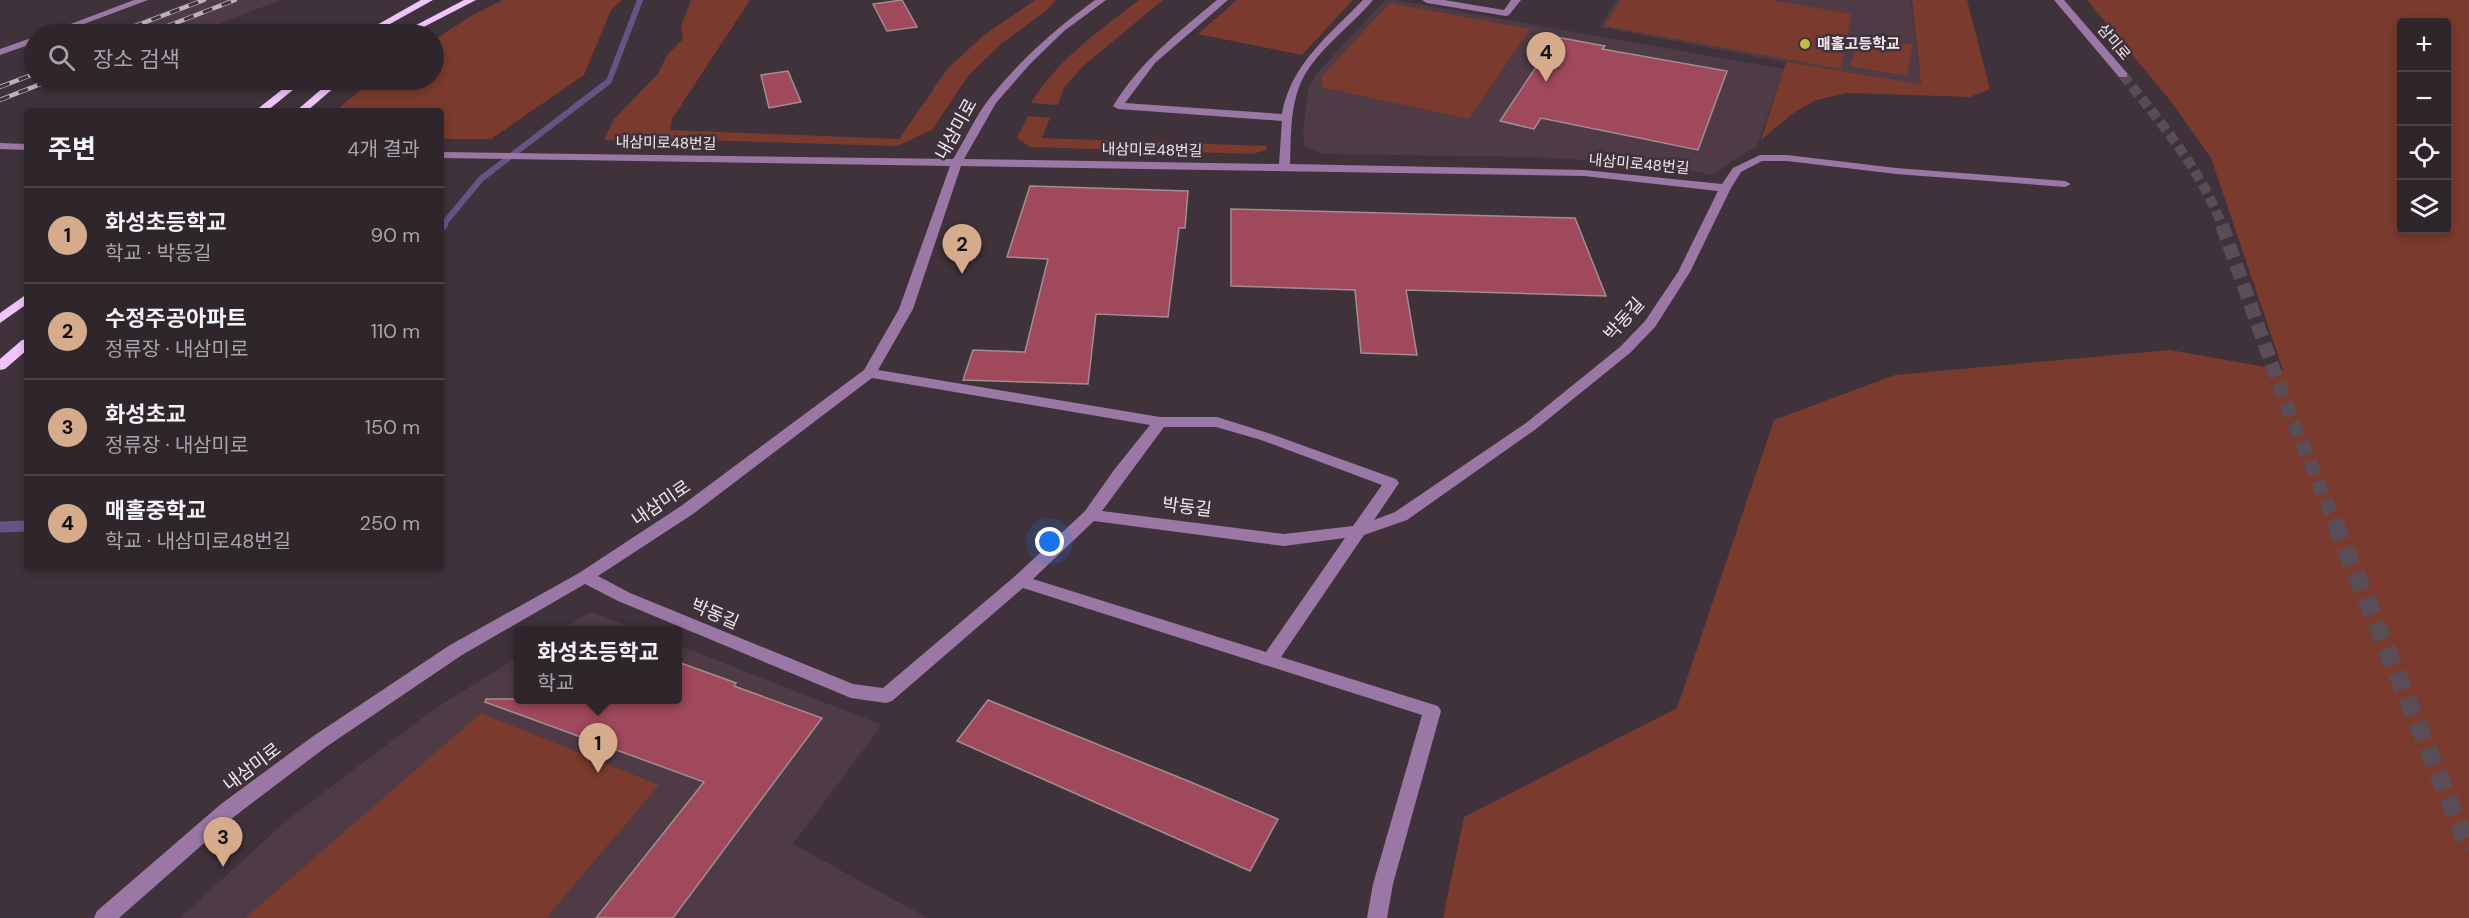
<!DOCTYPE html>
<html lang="ko">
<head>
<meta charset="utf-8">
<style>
  :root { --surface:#2f262c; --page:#372e34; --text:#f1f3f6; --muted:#a7a5a9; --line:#4a4348; --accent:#d6ab8b }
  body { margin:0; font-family:"DM Sans","Noto Sans KR",sans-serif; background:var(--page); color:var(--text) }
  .controls { position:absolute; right:18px; top:18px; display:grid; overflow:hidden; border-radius:6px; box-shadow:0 3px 9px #0003 }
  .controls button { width:54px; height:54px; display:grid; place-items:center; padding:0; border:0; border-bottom:2px solid var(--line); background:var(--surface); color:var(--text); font:30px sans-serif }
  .you { position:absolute; left:1050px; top:542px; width:21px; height:21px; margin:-15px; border:4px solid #fff; border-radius:50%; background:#1a73e8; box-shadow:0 0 0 9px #1a73e833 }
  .badge { display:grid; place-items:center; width:39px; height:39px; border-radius:50%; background:var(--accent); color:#111; font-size:20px; font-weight:700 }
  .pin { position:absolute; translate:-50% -50px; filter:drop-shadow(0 2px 3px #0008) }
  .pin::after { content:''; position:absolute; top:32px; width:21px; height:18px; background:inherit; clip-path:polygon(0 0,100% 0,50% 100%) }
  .popup { position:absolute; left:514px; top:626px; width:168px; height:78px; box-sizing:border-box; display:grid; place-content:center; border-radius:6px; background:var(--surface); filter:drop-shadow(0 2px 4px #0005); font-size:20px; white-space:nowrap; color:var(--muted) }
  .popup b { font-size:22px; color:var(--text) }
  .popup::after { content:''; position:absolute; left:50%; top:100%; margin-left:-12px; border:12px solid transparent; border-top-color:var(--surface) }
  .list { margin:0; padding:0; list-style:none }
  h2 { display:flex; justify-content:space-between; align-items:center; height:78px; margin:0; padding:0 24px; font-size:26px }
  h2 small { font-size:20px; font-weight:400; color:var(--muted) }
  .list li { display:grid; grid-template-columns:39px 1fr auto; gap:18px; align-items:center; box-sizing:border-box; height:96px; padding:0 24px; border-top:2px solid var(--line) }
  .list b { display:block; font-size:22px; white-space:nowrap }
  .list p { margin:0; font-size:20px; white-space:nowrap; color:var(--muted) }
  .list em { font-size:20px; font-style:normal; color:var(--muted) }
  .icon { flex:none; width:33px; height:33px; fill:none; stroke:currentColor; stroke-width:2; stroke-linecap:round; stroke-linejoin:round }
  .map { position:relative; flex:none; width:2469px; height:918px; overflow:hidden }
  .search { position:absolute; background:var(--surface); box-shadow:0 3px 9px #0003; left:24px; top:24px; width:420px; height:66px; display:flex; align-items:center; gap:15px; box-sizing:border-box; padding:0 21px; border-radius:33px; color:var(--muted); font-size:22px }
  .panel { position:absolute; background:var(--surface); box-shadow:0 3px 9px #0003; left:24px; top:108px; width:420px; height:462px; border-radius:6px }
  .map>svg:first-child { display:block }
  .built { fill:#4e3b45 }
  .green { fill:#7a3a2d; fill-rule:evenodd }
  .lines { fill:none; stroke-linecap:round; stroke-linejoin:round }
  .stream-far2 { stroke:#675385; stroke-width:6 }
  .stream-far1 { stroke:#675385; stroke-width:8 }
  .stream { stroke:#675385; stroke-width:11 }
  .building { fill:#a0485c; stroke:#a18e91; stroke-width:1.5 }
  .minor-tunnel-far2 { stroke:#5a4d55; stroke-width:10; stroke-dasharray:10 5; stroke-linecap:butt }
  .minor-tunnel-far1 { stroke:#5a4d55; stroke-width:14; stroke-dasharray:14 7; stroke-linecap:butt }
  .minor-tunnel { stroke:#5a4d55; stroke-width:18; stroke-dasharray:18 9; stroke-linecap:butt }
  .minor { fill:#9b77a5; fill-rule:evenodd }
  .major { fill:#efc3fc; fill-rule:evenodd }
  .rail-casing { stroke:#bcb2b8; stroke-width:4.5 }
  .rail { stroke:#3f323a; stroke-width:3; stroke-dasharray:10; stroke-linecap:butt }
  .poi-dot { fill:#c1bd3f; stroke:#3f323a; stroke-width:2 }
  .labels { text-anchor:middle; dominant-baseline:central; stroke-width:5; stroke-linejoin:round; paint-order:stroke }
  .far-street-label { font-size:15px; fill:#f1e8ed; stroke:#3f323a }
  .far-poi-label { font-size:15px; font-weight:bold; fill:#f1e8ed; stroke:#3f323a; text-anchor:start }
  .street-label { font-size:18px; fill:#f1e8ed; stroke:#3f323a }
</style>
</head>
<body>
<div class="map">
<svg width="2469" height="918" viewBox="0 0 2469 918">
  <rect width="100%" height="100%" fill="#3f323a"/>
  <path class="built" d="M194,0H281L192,34H104Z
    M1394,0L1784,69L1757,147L1746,152L1712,175L1662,165L1533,157L1323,154L1304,146L1303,133L1308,90L1316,74L1384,1Z
    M1616,0H1911L1921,84L1836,72L1600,27Z
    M591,612L639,630H560Z
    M678,645L882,725L793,844L927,918H180L286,821L433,710L518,657V700H678Z"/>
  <path class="green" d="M503,0H622L611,10L584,75L491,139H441V111H335L373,80H434V40L471,16Z
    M691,0H750L672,119L670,130L899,139L948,68L984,35L1035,0H1056L1047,10L1001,44L968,76L932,130L897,146L664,139L604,140L614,119L658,74L667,55L683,39L681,26Z
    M1139,0H1163L1082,67L1064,88L1058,105L1031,103C1058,59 1099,31 1139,0Z
    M1237,0H1353L1302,55L1198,34Z
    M1621,0H1770L1852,14L1841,69L1604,26Z
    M1912,0H1967L1990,89L1970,97L1847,93L1816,100L1792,114L1761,140L1786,62L1921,84Z
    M2087,0H2469V918H1443L1464,817L1677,708L1774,420L1895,375L2170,350L2283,370L2211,158L2173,104ZM2402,22H2446V230H2402Z
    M1390,3L1530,29L1469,119L1321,87L1322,76Z
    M1861,35L1913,45L1907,76L1850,66Z
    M1028,116L1050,118L1042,138L1267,146L1266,150L1253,154L1030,147L1017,138Z
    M481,713L659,785L546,918H245Z"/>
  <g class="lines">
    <path class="stream-far2" d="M442,226L481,179L609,81L640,0"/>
    <path class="stream-far1" d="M441,228L444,225"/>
    <path class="stream" d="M0,527L27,526"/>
  </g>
  <path class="building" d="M902,0L917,27L887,31L873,4Z
    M1556,37L1605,46L1602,49L1727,71L1698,150L1541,118L1534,129L1500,121Z
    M788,71L801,102L769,108L761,75Z
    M1030,186L1188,191L1185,228H1179L1168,317L1096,314L1088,384L963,380L973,350L1025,352L1048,259L1007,257Z
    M1231,209L1575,218L1606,296L1406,290L1417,355L1361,353L1355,290L1231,286Z
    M678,662L736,683L734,686L822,718L673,918H596L704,782L485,702L486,699H678Z
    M988,700L1193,783L1278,819L1250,871L957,741Z"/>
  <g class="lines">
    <path class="minor-tunnel-far2" d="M2123,75C2160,122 2201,169 2222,226"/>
    <path class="minor-tunnel-far1" d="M2222,225L2286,404L2336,525"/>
    <path class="minor-tunnel" d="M2335,523L2469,849"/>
    <path class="minor" d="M134,0H148L57,34H44Z
      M1095,0H1106L1064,31L1030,64L996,103L964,159L1279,164L1282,121L1118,109L1113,106C1140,62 1178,32 1217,0H1228L1155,63L1125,103L1282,114C1290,65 1330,34 1363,0H1373C1349,29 1310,54 1298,90C1290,114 1291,139 1290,164L1584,170L1722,184L1733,168L1760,155H1787L1896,168L2065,181L2071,184L2065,187L1896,174L1787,161H1762L1741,172L1731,188L1690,272L1655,327L1630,353L1536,429L1407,520L1364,535L1281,657L1438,706L1441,711L1393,884L1387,918H1367L1373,884L1422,715L1023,588L892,701L886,703L851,698L618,601L585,584L462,655L326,747L235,816L119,918H94L97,911L221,804L312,737L450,645L579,573L681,506L864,370L899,309L950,166L441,158V152L953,159C965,140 975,117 989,99C1020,60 1055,29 1095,0ZM961,166L1584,176L1718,191L1678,272L1645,321L1620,347L1526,423L1395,512L1374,520L1399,483L1396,479L1271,434L1217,417H1160L878,370L913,309ZM872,378L1150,425L1114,470L1085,511L1014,577L883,688L853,684L630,593L598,576L693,514ZM1164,427H1216L1261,440L1382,485L1353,526L1284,534L1102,511ZM1094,521L1284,546L1345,538L1266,652L1033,579Z
      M1422,0H1444L1504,10L1511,0H1521L1509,15L1506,16L1427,3Z
      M2054,0H2064L2127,73V77H2119Z
      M34,37V43L0,55V49Z
      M0,143L27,144V150L0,149Z"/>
    <path class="major" d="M421,0H433L372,34H361Z
      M464,0H476L410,34H399Z
      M294,80H305L267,111H255Z
      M332,80H343L307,111H296Z
      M27,294V304L0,323V313Z
      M27,339V350L5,369L0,370V359L22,340Z"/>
    <g class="rail-casing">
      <path id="rail" d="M114,34L204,0
        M147,34L235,0
        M0,87L34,74
        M0,100L51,80"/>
    </g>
    <use href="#rail" class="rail"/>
  </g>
  <circle class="poi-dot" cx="1805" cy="44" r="6"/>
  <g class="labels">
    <g class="far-street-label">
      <text transform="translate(2114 42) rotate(50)">삼미로</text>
      <text transform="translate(666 143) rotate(1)">내삼미로48번길</text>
      <text transform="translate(1152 150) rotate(1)">내삼미로48번길</text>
      <text transform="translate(1639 164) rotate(5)">내삼미로48번길</text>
    </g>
    <g class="far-poi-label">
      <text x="1817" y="44">매홀고등학교</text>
    </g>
    <g class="street-label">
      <text transform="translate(956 129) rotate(-61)">내삼미로</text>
      <text transform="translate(1624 319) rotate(-48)">박동길</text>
      <text transform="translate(661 503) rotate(-34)">내삼미로</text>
      <text transform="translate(1187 507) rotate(7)">박동길</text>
      <text transform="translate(715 614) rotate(23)">박동길</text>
      <text transform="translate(252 767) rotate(-37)">내삼미로</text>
    </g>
  </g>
</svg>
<div class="controls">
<button>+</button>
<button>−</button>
<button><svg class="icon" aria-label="locate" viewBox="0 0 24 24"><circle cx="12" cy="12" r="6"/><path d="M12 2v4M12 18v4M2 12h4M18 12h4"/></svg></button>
<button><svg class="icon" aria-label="layers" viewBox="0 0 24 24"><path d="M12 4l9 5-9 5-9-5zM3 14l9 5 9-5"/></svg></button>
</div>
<div class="you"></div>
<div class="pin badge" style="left:598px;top:773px">1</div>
<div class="popup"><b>화성초등학교</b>학교</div>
<div class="pin badge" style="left:962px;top:274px">2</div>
<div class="pin badge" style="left:223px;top:867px">3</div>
<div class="pin badge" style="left:1546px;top:82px">4</div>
<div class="search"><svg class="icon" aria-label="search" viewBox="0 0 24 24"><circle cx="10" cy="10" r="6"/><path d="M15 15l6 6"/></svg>장소 검색</div>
<section class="panel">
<h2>주변<small>4개 결과</small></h2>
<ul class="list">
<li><span class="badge">1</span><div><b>화성초등학교</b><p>학교 · 박동길</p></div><em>90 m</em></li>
<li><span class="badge">2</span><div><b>수정주공아파트</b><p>정류장 · 내삼미로</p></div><em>110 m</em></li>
<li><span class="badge">3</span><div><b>화성초교</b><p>정류장 · 내삼미로</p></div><em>150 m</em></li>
<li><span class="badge">4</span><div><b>매홀중학교</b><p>학교 · 내삼미로48번길</p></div><em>250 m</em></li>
</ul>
</section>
</div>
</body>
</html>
